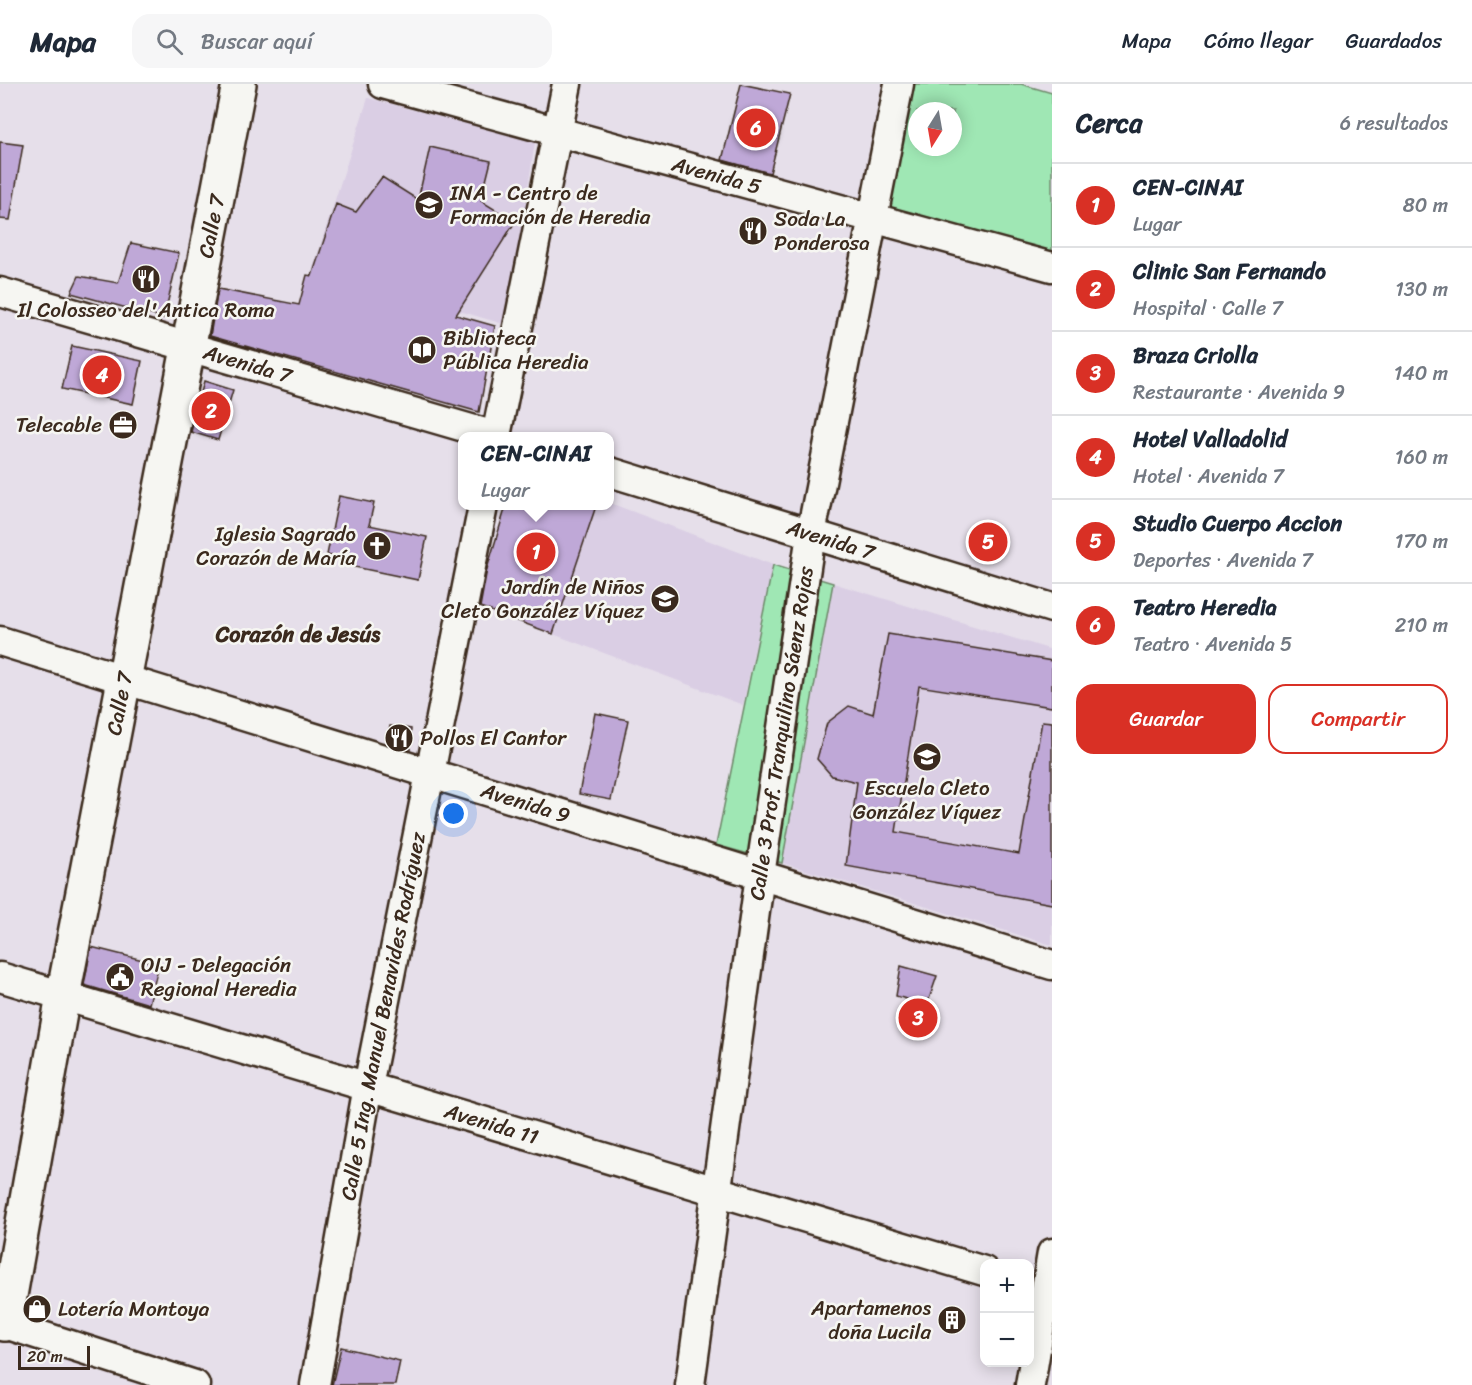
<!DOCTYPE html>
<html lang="es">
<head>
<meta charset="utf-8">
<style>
  :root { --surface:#fff; --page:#f6f6f7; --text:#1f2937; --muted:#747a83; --line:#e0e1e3; --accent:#d93025 }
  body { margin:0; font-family:Sriracha,sans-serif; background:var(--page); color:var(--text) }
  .controls { position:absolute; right:18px; bottom:18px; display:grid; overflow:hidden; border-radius:12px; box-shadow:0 3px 15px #0003 }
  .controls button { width:54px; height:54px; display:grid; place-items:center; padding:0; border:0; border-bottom:2px solid var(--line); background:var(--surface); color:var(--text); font:30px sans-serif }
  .compass { position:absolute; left:908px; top:18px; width:54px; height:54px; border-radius:50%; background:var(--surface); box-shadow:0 3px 15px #0003; rotate:191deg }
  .scale { position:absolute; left:18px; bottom:15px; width:72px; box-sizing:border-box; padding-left:6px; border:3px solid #3b2a1e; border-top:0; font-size:16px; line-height:21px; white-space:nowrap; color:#3b2a1e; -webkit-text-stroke:4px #f6f6f2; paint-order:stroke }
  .you { position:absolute; left:454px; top:730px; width:21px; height:21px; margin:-15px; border:4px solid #fff; border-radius:50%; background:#1a73e8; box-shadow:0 0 0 9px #1a73e833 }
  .badge { display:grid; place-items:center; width:39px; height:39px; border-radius:50%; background:var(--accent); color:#fff; font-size:20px; font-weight:700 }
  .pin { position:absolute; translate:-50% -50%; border:3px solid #fff; box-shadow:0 2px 6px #0006 }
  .popup { position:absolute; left:458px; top:348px; width:156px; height:78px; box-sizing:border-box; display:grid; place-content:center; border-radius:12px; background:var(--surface); filter:drop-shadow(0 2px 4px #0005); font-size:20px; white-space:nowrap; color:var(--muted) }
  .popup b { font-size:22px; color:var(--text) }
  .popup::after { content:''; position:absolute; left:50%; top:100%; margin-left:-12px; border:12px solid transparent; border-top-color:var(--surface) }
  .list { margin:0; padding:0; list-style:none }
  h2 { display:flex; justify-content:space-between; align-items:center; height:78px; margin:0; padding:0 24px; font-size:26px }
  h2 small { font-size:20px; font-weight:400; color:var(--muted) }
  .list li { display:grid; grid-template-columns:39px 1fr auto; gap:18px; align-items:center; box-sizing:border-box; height:84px; padding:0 24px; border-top:2px solid var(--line) }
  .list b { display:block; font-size:22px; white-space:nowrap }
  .list p { margin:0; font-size:20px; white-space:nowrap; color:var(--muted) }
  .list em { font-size:20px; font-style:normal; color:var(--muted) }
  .actions { display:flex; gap:12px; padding:18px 24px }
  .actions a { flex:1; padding:14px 0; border:2px solid var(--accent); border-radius:18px; text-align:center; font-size:21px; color:var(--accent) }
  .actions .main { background:var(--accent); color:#fff }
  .icon { flex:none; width:33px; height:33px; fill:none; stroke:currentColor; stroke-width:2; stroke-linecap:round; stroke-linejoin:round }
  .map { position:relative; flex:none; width:1052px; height:1301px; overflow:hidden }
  header { display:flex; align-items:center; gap:36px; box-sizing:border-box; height:84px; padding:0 30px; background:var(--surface); border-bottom:2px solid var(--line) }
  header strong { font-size:28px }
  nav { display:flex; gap:33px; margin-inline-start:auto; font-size:21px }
  .search { width:420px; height:54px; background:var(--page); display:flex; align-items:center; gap:15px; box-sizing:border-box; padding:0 21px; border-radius:18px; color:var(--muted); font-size:22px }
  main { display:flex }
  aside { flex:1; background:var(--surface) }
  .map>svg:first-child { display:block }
  .built { fill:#dacee4 }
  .green { fill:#9fe7b4; stroke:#6d8869; stroke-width:1.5; fill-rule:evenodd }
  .building { fill:#bfa8d7; stroke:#3b2a1e; stroke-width:1.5 }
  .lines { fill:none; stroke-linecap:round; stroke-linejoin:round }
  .minor-casing { stroke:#3b2a1e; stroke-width:33 }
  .major-casing { stroke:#3b2a1e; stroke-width:38 }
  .minor { stroke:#f6f6f2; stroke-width:28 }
  .major { stroke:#f6f6f2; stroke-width:33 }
  .labels { text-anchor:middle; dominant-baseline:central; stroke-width:5; stroke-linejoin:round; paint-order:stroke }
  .street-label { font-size:21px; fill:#3b2a1e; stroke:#f6f6f2 }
  .poi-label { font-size:21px; fill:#3b2a1e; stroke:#f6f6f2; text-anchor:start }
  .neighbourhood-label { font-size:22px; font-weight:bold; fill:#3b2a1e; stroke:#f6f6f2 }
</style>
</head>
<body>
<header>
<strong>Mapa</strong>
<div class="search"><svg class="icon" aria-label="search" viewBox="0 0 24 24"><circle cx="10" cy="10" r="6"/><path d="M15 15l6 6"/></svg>Buscar aquí</div>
<nav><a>Mapa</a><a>Cómo llegar</a><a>Guardados</a></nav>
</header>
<main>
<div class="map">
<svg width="1052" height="1301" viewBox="0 0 1052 1301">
  <rect width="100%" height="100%" fill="#e6dfea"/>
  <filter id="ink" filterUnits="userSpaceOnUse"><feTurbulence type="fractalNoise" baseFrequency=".0167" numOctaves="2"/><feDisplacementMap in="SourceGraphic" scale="12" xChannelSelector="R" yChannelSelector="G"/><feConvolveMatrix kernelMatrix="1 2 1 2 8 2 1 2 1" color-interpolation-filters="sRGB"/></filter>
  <g filter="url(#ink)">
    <path class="built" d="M368,14L535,58L507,241L313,184Z
      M610,419L773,481L743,621L553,550L596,422H610Z
      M833,499L1052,566V861L782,779Z"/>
    <path class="green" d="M910,0H1021L1052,9V175L884,129ZM917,27H953V63H917Z
      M773,481L833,499L782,779L716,761Z"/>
    <path class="building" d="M741,0L790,10L770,89L722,76Z
      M0,58L23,61L10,136L0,135Z
      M430,63L491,77L481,117L515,138L456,231L495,242L479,328L210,252L218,205L299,221L307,191L312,192L336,120L356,128L382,93L418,116Z
      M131,159L179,169L164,234L71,209L79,192L118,199Z
      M72,262L142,277L133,320L62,305Z
      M204,297L233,306L218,356L191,348Z
      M339,412L374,419L369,441L427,453L418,496L340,480L341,474L327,471Z
      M506,422H596L553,550L480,523L487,485Z
      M888,550L1052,577V623L919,602L896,748L1019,770L1042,637L1052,638V820L846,782L857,698L832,692L817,675L827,639L849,622L873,630Z
      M595,629L628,636L611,716L579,710Z
      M390,642L411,645L410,666L387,659Z
      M91,863L159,880L149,920L84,901Z
      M901,882L937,892L927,921L896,912Z
      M341,1263L400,1277L395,1301H332Z"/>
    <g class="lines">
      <g class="minor-casing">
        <g id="minor">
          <path id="s1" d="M383,0L1052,183"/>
          <path id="s2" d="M0,208L495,352"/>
          <path d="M496,352L567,0"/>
          <path id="s3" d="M610,388L1052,524"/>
          <path id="s4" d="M0,557L1052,881"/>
          <path id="s5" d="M0,893L984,1187"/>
          <path d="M5,1240L195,1301"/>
          <path id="s6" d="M315,1301L368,1002L483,422"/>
          <path id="s7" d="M690,1301L760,791L811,450L899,0"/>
          <path d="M1030,1301L1052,1169"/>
        </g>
      </g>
      <g class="major-casing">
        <g id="major">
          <path id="s8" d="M0,1239L5,1240L63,912L239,0"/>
        </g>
      </g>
      <use href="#minor" class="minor"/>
      <use href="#major" class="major"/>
    </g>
  </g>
  <defs>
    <g id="university-disc" transform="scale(1.5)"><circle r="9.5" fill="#3b2a1e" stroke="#f6f6f2"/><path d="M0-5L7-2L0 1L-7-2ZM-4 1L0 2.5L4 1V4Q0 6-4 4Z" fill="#fff"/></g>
    <g id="restaurant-disc" transform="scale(1.5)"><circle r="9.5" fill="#3b2a1e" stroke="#f6f6f2"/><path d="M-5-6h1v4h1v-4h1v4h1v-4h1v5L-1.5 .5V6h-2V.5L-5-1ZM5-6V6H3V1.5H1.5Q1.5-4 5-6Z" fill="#fff"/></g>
    <g id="library-disc" transform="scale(1.5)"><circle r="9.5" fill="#3b2a1e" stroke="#f6f6f2"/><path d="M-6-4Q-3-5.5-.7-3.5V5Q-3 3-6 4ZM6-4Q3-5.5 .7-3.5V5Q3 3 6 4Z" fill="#fff"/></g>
    <g id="office-disc" transform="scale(1.5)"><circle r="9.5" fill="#3b2a1e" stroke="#f6f6f2"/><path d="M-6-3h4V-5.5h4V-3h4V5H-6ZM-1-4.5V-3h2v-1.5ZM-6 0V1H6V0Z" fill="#fff"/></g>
    <g id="church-disc" transform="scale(1.5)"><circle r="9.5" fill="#3b2a1e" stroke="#f6f6f2"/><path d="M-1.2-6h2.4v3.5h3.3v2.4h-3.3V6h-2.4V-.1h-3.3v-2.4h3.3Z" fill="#fff"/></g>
    <g id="school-disc" transform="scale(1.5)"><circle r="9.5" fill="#3b2a1e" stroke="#f6f6f2"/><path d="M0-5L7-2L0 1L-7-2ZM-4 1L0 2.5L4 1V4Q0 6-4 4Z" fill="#fff"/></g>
    <g id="civic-disc" transform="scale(1.5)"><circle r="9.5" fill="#3b2a1e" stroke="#f6f6f2"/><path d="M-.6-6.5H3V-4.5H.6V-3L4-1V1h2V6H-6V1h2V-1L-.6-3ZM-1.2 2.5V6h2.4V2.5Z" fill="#fff"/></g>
    <g id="shop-disc" transform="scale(1.5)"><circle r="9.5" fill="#3b2a1e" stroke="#f6f6f2"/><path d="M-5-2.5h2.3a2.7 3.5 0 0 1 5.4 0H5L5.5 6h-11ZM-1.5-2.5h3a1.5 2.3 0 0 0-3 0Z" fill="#fff"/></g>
    <g id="building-disc" transform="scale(1.5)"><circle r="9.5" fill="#3b2a1e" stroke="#f6f6f2"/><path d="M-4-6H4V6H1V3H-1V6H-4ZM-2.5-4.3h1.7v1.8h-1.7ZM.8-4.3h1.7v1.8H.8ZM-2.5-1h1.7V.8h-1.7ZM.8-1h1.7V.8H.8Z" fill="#fff"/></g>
  </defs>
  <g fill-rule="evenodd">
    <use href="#university-disc" x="429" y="121"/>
    <use href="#restaurant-disc" x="753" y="147"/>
    <use href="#restaurant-disc" x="146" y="195"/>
    <use href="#library-disc" x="422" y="266"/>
    <use href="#office-disc" x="123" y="341"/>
    <use href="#church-disc" x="377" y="462"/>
    <use href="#school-disc" x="665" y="515"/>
    <use href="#restaurant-disc" x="399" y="654"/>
    <use href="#school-disc" x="927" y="673"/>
    <use href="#civic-disc" x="120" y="893"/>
    <use href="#shop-disc" x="37" y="1225"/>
    <use href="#building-disc" x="952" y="1236"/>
  </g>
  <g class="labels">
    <g class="street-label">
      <text stroke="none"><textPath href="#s1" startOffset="346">Avenida 5</textPath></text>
      <text stroke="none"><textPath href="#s8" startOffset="1122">Calle 7</textPath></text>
      <text stroke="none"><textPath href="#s2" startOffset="258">Avenida 7</textPath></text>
      <text stroke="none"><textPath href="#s3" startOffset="231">Avenida 7</textPath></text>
      <text stroke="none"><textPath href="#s8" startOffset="636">Calle 7</textPath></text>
      <text stroke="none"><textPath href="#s7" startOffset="658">Calle 3 Prof. Tranquilino Sáenz Rojas</textPath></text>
      <text stroke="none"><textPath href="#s4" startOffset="550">Avenida 9</textPath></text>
      <text stroke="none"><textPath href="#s6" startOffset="375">Calle 5 Ing. Manuel Benavides Rodríguez</textPath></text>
      <text stroke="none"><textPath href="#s5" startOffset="513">Avenida 11</textPath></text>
    </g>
    <g class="poi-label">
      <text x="450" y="109">INA - Centro de<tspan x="450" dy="24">Formación de Heredia</tspan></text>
      <text x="774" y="135">Soda La<tspan x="774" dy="24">Ponderosa</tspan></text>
      <text x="146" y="226" text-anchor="middle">Il Colosseo del'Antica Roma</text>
      <text x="443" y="254">Biblioteca<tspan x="443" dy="24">Pública Heredia</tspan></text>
      <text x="102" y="341" text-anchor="end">Telecable</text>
      <text x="356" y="450" text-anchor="end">Iglesia Sagrado<tspan x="356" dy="24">Corazón de María</tspan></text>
      <text x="644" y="503" text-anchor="end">Jardín de Niños<tspan x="644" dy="24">Cleto González Víquez</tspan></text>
      <text x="420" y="654">Pollos El Cantor</text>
      <text x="927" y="704" text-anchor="middle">Escuela Cleto<tspan x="927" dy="24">González Víquez</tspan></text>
      <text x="141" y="881">OIJ - Delegación<tspan x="141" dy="24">Regional Heredia</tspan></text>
      <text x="931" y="1224" text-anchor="end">Apartamenos<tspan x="931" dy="24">doña Lucila</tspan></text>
      <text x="58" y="1225">Lotería Montoya</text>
    </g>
    <g class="neighbourhood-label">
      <text x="298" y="550">Corazón de Jesús</text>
    </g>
  </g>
</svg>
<div class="controls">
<button>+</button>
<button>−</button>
</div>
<svg class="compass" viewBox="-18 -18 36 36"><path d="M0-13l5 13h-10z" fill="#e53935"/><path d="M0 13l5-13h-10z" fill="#747a83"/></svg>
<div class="scale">20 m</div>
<div class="you"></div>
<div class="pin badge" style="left:536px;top:468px">1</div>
<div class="popup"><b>CEN-CINAI</b>Lugar</div>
<div class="pin badge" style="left:211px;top:327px">2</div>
<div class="pin badge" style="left:918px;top:934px">3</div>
<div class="pin badge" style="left:102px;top:291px">4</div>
<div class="pin badge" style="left:988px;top:458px">5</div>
<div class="pin badge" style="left:756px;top:44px">6</div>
</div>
<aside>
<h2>Cerca<small>6 resultados</small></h2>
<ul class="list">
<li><span class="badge">1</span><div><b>CEN-CINAI</b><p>Lugar</p></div><em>80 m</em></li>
<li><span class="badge">2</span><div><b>Clinic San Fernando</b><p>Hospital · Calle 7</p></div><em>130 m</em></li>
<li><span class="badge">3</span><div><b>Braza Criolla</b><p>Restaurante · Avenida 9</p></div><em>140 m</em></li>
<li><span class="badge">4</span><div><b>Hotel Valladolid</b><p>Hotel · Avenida 7</p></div><em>160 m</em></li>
<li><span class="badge">5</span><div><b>Studio Cuerpo Accion</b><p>Deportes · Avenida 7</p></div><em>170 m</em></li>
<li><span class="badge">6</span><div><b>Teatro Heredia</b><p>Teatro · Avenida 5</p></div><em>210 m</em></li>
</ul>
<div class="actions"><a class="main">Guardar</a><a>Compartir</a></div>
</aside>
</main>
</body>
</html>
